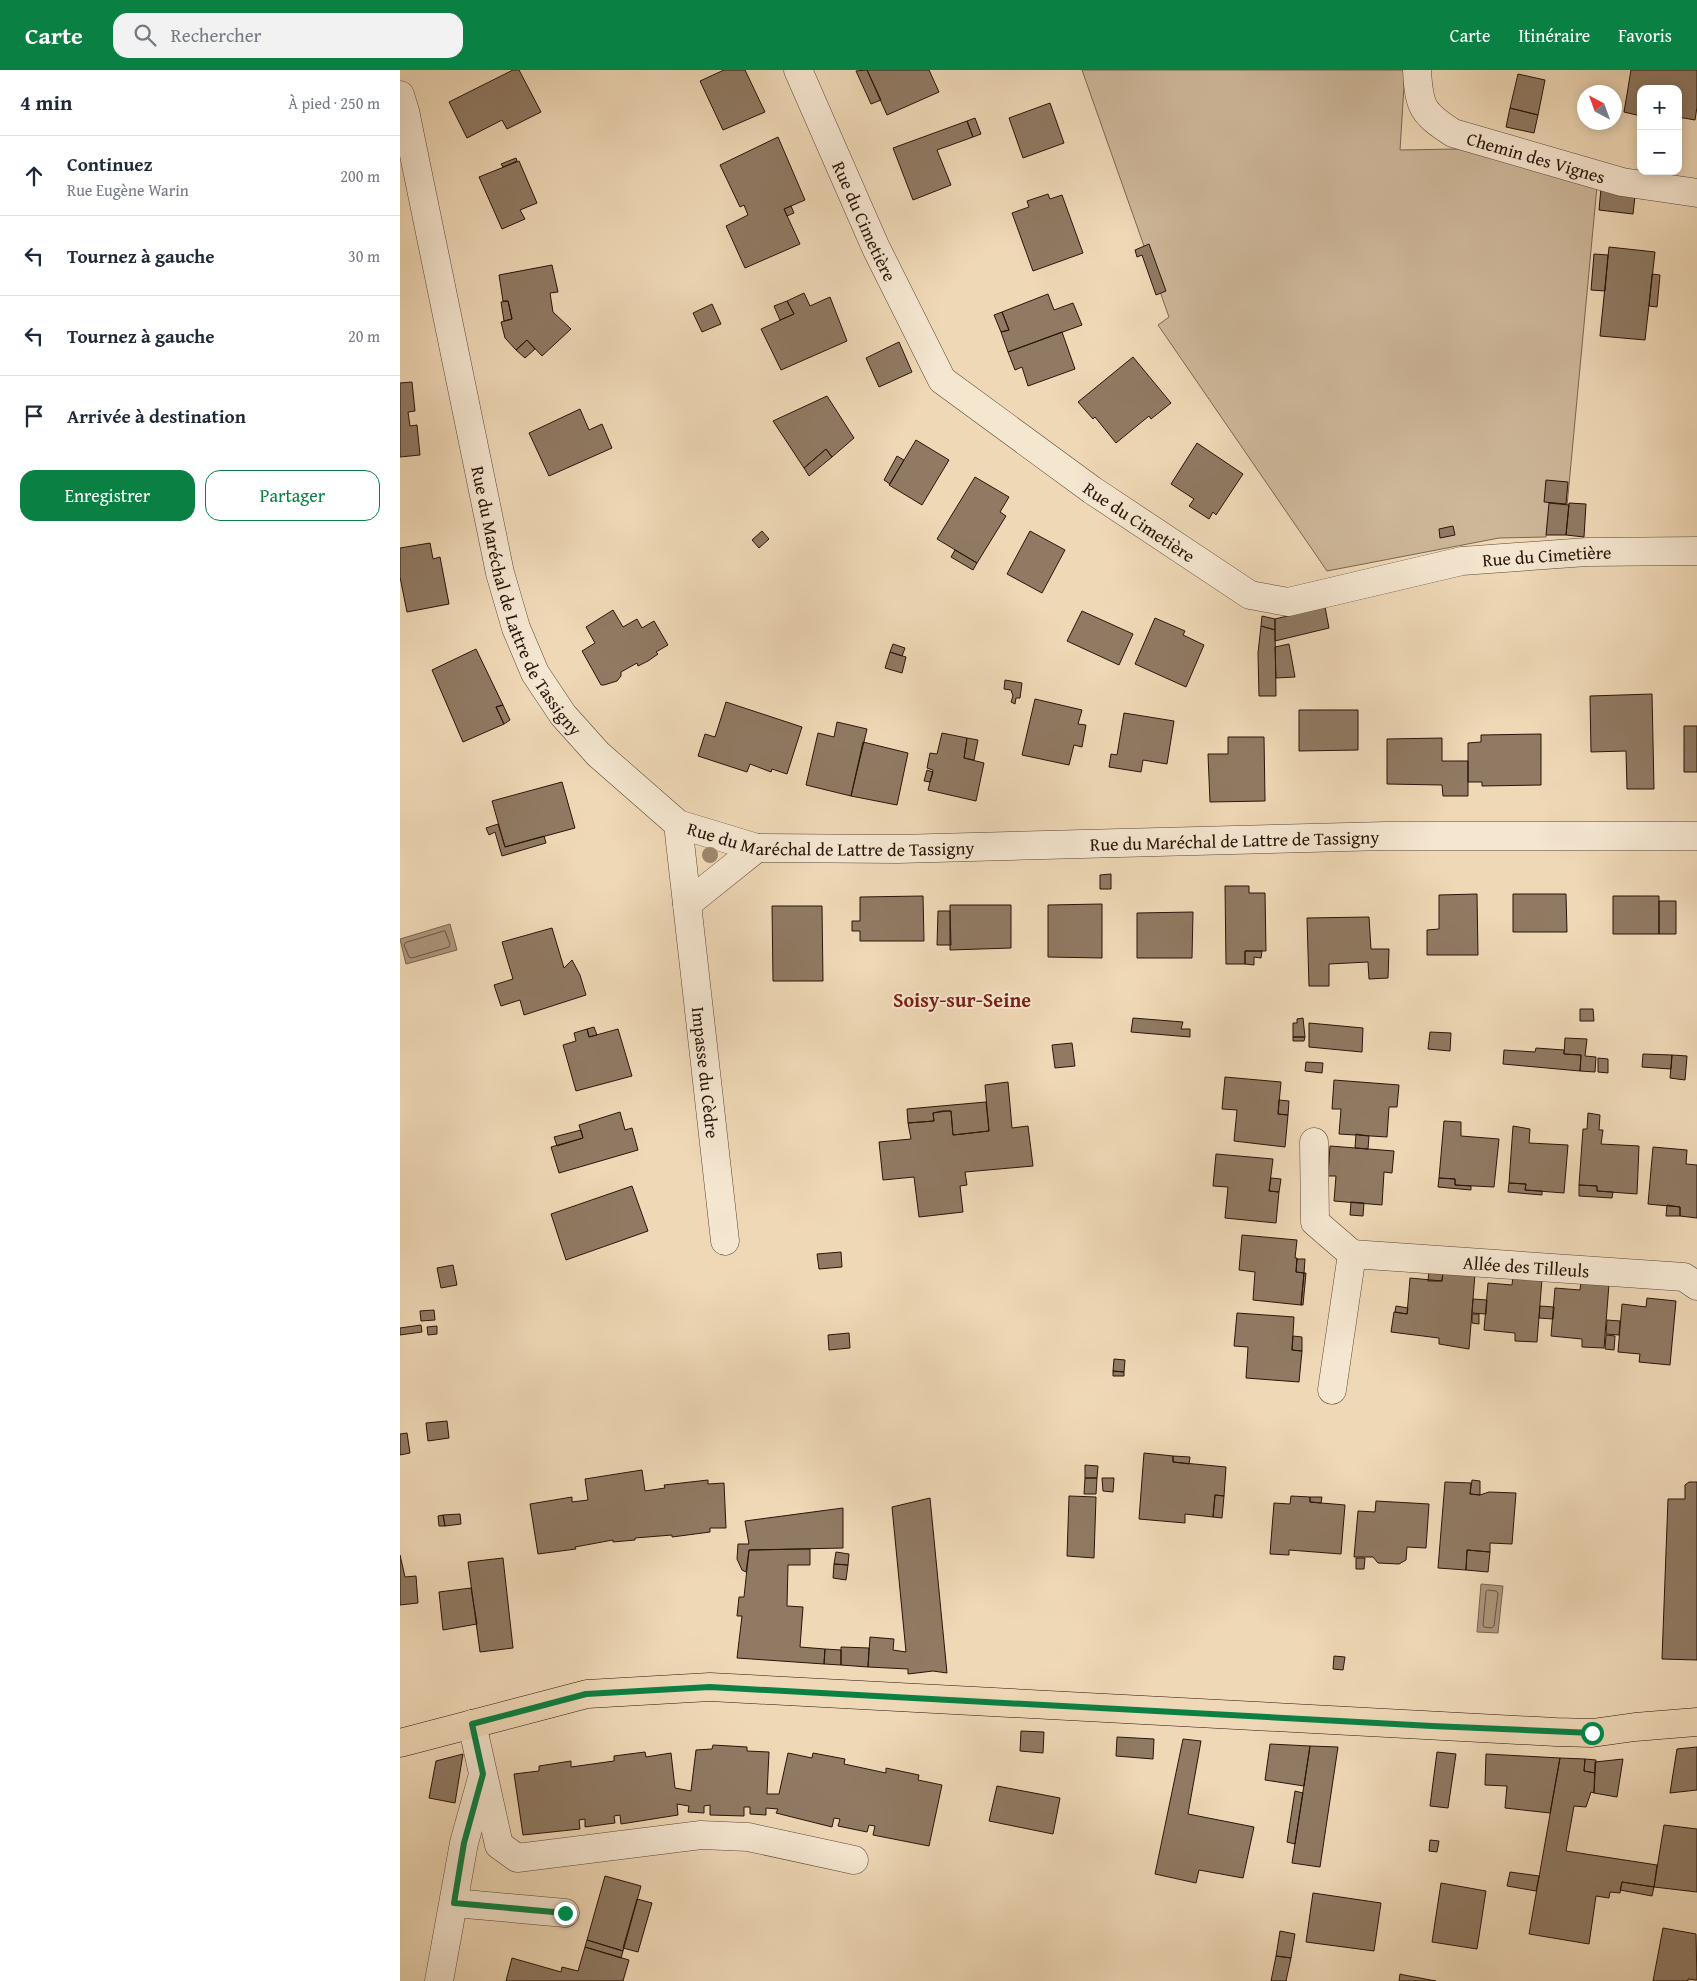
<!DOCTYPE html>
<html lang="fr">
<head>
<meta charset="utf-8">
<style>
  :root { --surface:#fff; --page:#f2f2f3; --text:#1f2937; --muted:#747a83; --line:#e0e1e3; --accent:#0b8043 }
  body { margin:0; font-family:"Gentium Book Plus",serif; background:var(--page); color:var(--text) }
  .controls { position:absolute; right:15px; top:15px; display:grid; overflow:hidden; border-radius:10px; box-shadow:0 2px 12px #0003 }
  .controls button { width:45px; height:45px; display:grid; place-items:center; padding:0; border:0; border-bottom:1px solid var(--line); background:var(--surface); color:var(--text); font:25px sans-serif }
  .compass { position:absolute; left:1177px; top:15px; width:45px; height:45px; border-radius:50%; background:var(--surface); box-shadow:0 2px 12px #0003; rotate:319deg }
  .stop { position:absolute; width:15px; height:15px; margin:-11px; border:4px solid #0b8043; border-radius:50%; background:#fff }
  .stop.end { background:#0b8043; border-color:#fff; box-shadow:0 1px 5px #0008 }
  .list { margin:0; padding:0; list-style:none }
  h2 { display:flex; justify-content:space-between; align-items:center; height:65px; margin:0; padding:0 20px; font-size:21px }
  h2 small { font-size:16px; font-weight:400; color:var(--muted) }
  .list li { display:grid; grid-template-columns:32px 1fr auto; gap:15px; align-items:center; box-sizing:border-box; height:80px; padding:0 20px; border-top:1px solid var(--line) }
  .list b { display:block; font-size:19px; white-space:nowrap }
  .list p { margin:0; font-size:16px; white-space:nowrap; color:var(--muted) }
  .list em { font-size:16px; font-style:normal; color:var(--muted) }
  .actions { display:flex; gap:10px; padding:15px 20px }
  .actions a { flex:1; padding:11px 0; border:1px solid var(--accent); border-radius:15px; text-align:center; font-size:18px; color:var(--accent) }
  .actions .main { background:var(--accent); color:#fff }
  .icon { flex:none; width:28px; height:28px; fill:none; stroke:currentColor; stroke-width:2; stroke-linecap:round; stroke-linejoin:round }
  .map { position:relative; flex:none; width:1297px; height:1911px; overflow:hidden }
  header { display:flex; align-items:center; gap:30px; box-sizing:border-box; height:70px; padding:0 25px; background:var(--accent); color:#fff }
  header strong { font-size:24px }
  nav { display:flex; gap:28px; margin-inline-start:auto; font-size:18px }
  .search { width:350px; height:45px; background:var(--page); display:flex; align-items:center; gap:12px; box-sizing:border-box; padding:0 18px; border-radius:15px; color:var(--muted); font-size:19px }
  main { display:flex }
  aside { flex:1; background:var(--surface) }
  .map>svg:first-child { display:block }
  .green { fill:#cdb799; stroke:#7b6651 }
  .water { fill:#ac957b; stroke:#78614d }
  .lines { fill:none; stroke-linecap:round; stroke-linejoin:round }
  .shore { stroke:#6a5442; stroke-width:1 }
  .building { fill:#907a63; stroke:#291409 }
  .minor-casing { stroke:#5a4534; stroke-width:29 }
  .major-casing { stroke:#291409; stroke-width:29 }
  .minor { stroke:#f5e6d0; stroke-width:28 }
  .major { stroke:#efd8b6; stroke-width:28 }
  .tree { fill:#9d876e }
  .route { stroke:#0b8043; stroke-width:6 }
  .labels { text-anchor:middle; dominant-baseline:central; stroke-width:4; stroke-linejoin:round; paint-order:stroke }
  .street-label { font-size:18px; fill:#291409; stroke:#f5e6d0 }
  .quarter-label { font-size:20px; font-weight:bold; fill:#7a1f14; stroke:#f5e6d0 }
</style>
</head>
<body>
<header>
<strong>Carte</strong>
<div class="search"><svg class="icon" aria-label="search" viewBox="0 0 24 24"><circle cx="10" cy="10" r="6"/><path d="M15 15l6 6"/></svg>Rechercher</div>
<nav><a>Carte</a><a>Itinéraire</a><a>Favoris</a></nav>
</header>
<main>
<aside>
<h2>4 min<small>À pied · 250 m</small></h2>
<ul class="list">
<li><svg class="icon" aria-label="ahead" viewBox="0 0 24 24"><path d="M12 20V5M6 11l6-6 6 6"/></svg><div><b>Continuez</b><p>Rue Eugène Warin</p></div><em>200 m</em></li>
<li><svg class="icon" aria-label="left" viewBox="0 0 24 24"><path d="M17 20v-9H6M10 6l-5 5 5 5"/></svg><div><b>Tournez à gauche</b></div><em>30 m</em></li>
<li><svg class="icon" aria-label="left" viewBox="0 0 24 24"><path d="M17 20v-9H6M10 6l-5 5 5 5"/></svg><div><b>Tournez à gauche</b></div><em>20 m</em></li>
<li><svg class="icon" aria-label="arrive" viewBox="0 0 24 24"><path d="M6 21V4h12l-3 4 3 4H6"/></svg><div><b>Arrivée à destination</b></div></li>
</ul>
<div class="actions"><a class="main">Enregistrer</a><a>Partager</a></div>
</aside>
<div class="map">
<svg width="1297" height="1911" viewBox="0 0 1297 1911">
  <rect width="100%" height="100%" fill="#efd8b6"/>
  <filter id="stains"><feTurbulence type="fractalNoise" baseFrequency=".004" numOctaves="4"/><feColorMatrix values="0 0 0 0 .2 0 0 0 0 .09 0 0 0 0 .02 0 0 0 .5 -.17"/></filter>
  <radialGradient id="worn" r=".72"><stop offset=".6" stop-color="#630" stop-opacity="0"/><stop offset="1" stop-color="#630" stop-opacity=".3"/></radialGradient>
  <path class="green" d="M682,0H1005L1000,80L1059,79L1197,116L1167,436H1150L1146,467L1099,468L927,501L758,255L769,247Z"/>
  <path class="water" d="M50,854L57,880L6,894L0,869Z
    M1081,1514L1103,1516L1098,1563L1077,1562Z"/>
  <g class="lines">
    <path class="shore" d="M45,861L50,874L49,877L12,888L9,887L4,875L5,873Z
      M1088,1520L1096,1521L1098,1523L1094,1556L1092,1558L1084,1557L1083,1555L1086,1522Z"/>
  </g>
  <path class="building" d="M113,0H119L141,42L107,59L102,50L67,68L49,32Z
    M324,0H345L365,42L323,60L300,11Z
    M467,0L481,30L471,34L456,1Z
    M467,0H529L539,22L487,45Z
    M1231,0H1297V37L1295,50L1278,47V19H1241V46L1224,42Z
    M1118,4L1145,10L1138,45L1110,38Z
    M650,33L664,73L623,88L609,48Z
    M1110,38L1138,45L1134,63L1106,57Z
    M575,48L581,64L573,67L567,51Z
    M567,51L573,67L537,80L551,115L513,130L493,78Z
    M378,67L405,130L384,139L400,174L345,198L326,156L348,145L344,135L340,137L320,95Z
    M116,88L117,91L103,97L101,94Z
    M119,91L137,133L120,140L125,149L102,159L79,107Z
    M1201,118L1235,126L1233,144L1199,140Z
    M648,124L650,129L662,125L683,183L633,201L612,143L629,137L627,131Z
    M391,136L394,143L387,146L384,139Z
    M749,174L766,221L756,225L742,185L737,187L735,180Z
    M1209,177L1255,182L1245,270L1200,266Z
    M1194,184L1208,185L1205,221L1191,220Z
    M152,195L158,222L150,223L153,242L171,259L142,286L127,270L116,280L105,268L101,252L112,249L108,231H103L99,205Z
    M1252,204L1260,205L1257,237L1249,236Z
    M404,223L410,236L430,227L447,271L381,300L361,259L394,244L387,231Z
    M648,224L654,240L673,233L682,255L608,282L601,262L609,260L602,242Z
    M108,231L112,249L104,251L101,232Z
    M387,231L394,244L380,250L374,236Z
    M312,234L321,254L302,262L293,243Z
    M602,242L609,260L601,262L594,245Z
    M662,262L675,299L628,316L622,297L615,300L608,282Z
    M127,270L135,279L125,288L116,280Z
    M499,272L512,302L479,317L466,288Z
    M733,287L771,333L751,349L749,346L716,373L695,347L693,349L678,332Z
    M12,312L15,341L8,342L10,356L17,355L20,385L0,387V313Z
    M427,326L454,368L432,387L426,379L404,398L373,351Z
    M180,339L189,360L202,354L212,378L149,406L129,363Z
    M516,370L549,390L522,435L489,415Z
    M797,373L843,404L816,445L813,442L809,449L789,436L794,429L771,414Z
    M426,379L432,387L409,406L404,398Z
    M497,386L504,390L490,414L484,410Z
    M575,407L609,427L600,442L606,446L577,493L537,469Z
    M1146,410L1168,412L1166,434L1144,432Z
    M1149,433L1169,435L1166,465H1146Z
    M1169,433L1186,434L1184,467L1166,465Z
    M1053,456L1055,465L1040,468L1039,459Z
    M362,461L369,469L359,478L352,470Z
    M630,461L665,480L642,523L607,504Z
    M30,473L33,489L40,487L49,534L7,542L0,507V478Z
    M555,480L577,493L573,500L551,487Z
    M925,537L929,558L875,571V549Z
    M213,540L223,557L237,549L242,558L254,551L268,575L256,582L258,584L248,591L238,596L237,593L221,602V606L217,611L204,615H201L182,581L195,573L186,557Z
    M682,541L733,564L719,595L667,571Z
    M862,546L875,549V560L861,556Z
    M755,548L785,561L783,565L804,575L786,617L735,594Z
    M861,556L875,560L876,626H859L858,583Z
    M493,574L505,578L502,586L490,582Z
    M889,574L895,607L876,608L875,577Z
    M76,579L103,635L96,637L104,654L63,672L32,600Z
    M490,582L506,587L502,603L485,598Z
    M605,610L622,613L620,628H616L615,634L611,632L613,626L611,620L604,619Z
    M1252,624L1254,719H1227L1226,681L1191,682L1190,626Z
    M635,629L682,640L678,654L686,655L682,677L674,675L669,695L622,685Z
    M326,632L402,657L387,704L372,699L371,702L350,694L347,702L298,686L305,664L315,667Z
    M103,635L110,650L104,654L96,637Z
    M899,640H958V680L899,681Z
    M724,643L774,651L767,694L743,690L741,702L709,697L711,684L717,685Z
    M437,652L467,659L451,726L406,715L418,663L434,667Z
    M1284,656H1297V702H1284Z
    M542,663L567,668L564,688L584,693L576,731L528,720L533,700L527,698L530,683L537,684Z
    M1141,664V715L1082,716V712H1068V673L1081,672V665Z
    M828,667H864L865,731L810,732L808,684H828Z
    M567,668L578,670L574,690L564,688Z
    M1042,668V691H1068V726H1043L1042,715L987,714V669Z
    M463,672L508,683L497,735L451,726Z
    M527,700L533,702L530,712L524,711Z
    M162,712L175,758L105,777L92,731Z
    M98,754L105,777L144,766L146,773L102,786L95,762L89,765L86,758Z
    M711,804V819H700V805Z
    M825,816H849V823H865L866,881H845V894H826Z
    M1077,824L1078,885H1027V860L1039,859V825Z
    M1113,824H1166L1167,862H1113Z
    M523,826L524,871H460V861H452V851H460V827Z
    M1213,826H1259V864H1213Z
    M1259,831H1276V864H1259Z
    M702,834V888L648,887V835Z
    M550,835H611V878L550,880Z
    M372,836H422L423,911H373Z
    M538,841H550L551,875H537Z
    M793,842L792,888H737V843Z
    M969,847L971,879H989L988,908L969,909L968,892L929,894V916H909L907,848Z
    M152,858L164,898L172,890L180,905L186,925L124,945L120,930L101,936L94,915L113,909L102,872Z
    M845,881H862L861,888L854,887V895L845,894Z
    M1180,939H1193L1194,951H1180Z
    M733,948L783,952L781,959H790V967L731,962Z
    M903,948L905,967H893V953H897V949Z
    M909,953L963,958L962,982L909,977Z
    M194,957L197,965L189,967L187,959Z
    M187,959L189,967L218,959L232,1006L176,1021L163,975L176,971L174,963Z
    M1030,962L1051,963L1050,981L1028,979Z
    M893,967H905L904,971H893Z
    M1165,968L1187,969L1185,986L1196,987L1195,1002L1180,1001L1181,985L1164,984Z
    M672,973L675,996L655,998L652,975Z
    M1136,978L1164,980V984L1181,985L1180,1001L1103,994L1104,980L1135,982Z
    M1243,984L1272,985L1271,999L1242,997Z
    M1272,985L1287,986L1285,1010L1270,1008Z
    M1198,988L1208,989V1003L1198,1002Z
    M906,992L923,993L922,1003L905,1001Z
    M825,1007L881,1012L878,1044L888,1045L885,1077L834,1071L837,1040L822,1039Z
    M934,1010L999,1015L997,1037H989L987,1067L939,1064L941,1039H932Z
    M608,1012L612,1058L628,1056L633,1096L565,1102L567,1115L560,1116L563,1142L519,1147L514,1107L483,1110L479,1072L511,1069L508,1053L534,1051L533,1043L542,1041H551L553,1065L589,1061L585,1015Z
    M879,1030L889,1031L888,1045L878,1044Z
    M586,1032L589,1061L553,1065L551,1041H547L533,1043L534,1051L508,1053L507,1039Z
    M220,1042L225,1060L232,1058L238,1080L159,1103L151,1077L183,1068L179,1055Z
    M1188,1043L1200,1045L1199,1060H1203L1201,1074L1239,1076L1237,1124L1197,1121V1116L1179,1115L1183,1059H1187Z
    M1044,1051L1061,1052V1066L1099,1069L1094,1117L1055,1115V1109L1039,1108Z
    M1113,1056L1130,1059L1129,1073L1168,1075L1164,1123L1125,1120L1126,1114L1109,1113Z
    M181,1060L183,1068L157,1076L154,1067Z
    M956,1064L969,1066L968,1079L955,1078Z
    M930,1076L994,1081L992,1103L984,1102L982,1135L934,1131L936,1106H928Z
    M1253,1077L1287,1080L1286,1094L1297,1095V1148L1280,1146V1137L1248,1134Z
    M816,1084L873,1089L869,1121L879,1122L876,1153L825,1148L828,1117L813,1116Z
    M871,1108L881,1109L879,1122L869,1121Z
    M1039,1108L1055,1109V1115L1071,1116V1120L1038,1117Z
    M1109,1113L1126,1114L1125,1120L1142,1121V1125L1108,1122Z
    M1179,1115L1197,1116V1121L1213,1122L1212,1128L1179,1126Z
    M232,1116L248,1161L166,1190L151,1144Z
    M951,1132L964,1133L963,1146L950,1145Z
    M1267,1135L1280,1137V1146H1266Z
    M842,1165L897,1170L895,1188H897L896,1202L904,1203L901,1235L853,1230L855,1202L839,1200Z
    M441,1182L442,1197L419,1199L417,1184Z
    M897,1189H905L904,1203L896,1202Z
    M53,1195L57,1215L41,1218L37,1198Z
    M1029,1201H1043L1042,1211H1028Z
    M1043,1201L1075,1204L1069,1279L1039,1274V1268L991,1262L994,1242L1007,1244L1010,1208L1042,1211Z
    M904,1203H906L903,1235H901Z
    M1113,1206L1142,1209L1137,1272L1115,1271V1263L1084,1260L1088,1213L1112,1215Z
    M1181,1212L1209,1214L1204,1278L1182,1277V1269L1151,1266L1155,1218L1180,1220Z
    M1247,1228L1276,1231L1270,1295L1239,1292L1240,1284L1218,1282L1222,1234L1246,1237Z
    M1073,1229L1087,1230L1086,1244L1072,1243Z
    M996,1236L1008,1238L1007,1244L995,1242Z
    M1140,1236L1154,1237L1153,1249L1139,1248Z
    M34,1240L35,1250L21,1251L20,1241Z
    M837,1243L894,1247L892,1280L902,1281L899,1312L846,1308L848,1277L834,1276Z
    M1072,1244H1079V1254L1072,1253Z
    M1207,1250L1220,1251L1219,1265L1206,1264Z
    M21,1255L22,1262L0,1265V1258Z
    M37,1256V1264L28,1265L27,1257Z
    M449,1263L450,1278L429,1280L428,1265Z
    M1206,1265L1215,1266L1214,1280L1205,1279Z
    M893,1266L902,1267V1281L892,1280Z
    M714,1289L725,1290L724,1302L713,1301Z
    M713,1301L724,1302V1306H713Z
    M47,1351L49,1368L28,1371L26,1353Z
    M7,1363L10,1383L0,1385V1364Z
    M744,1383L773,1386V1392L826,1397L824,1426L815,1425L813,1447L785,1444V1453L739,1449Z
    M773,1386L790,1387L789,1394L773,1392Z
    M685,1395L698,1396L697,1408H685Z
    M242,1400L245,1421L265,1418L264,1415L308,1410V1414L324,1413L326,1458H310V1462L272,1467V1465L235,1468V1470L213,1472V1470L175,1477L176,1479L138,1484L130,1434L172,1427V1432L188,1430L185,1409Z
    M685,1408H697L696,1424H684Z
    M702,1408H714L713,1422L703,1421Z
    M1072,1410L1080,1411V1425L1070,1424Z
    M1045,1412L1071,1413L1070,1424L1080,1425L1089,1422L1116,1423L1112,1474L1090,1473V1482L1067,1480L1066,1500L1038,1498Z
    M1289,1412H1297V1590L1262,1589L1268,1429H1285V1415Z
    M815,1425L824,1426L822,1448L813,1447Z
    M669,1426L696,1427L694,1488L667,1486Z
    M891,1426L910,1427V1432L945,1435L941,1484L889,1480V1485L870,1484L874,1433L890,1434Z
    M910,1427H922L921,1433L910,1432Z
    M530,1428L547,1603L533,1601L508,1604V1599L468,1597L470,1567L494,1569L493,1580L506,1582L492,1437Z
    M976,1431L1029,1434L1026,1478L1007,1477L1006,1490L999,1494L978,1493L973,1487H954L958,1441L975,1442Z
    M443,1438V1478L349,1480L346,1502L342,1500L337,1489L338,1474H349L345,1451Z
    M60,1444L61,1454L45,1456L43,1445Z
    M43,1445L45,1456H39L38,1446Z
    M410,1479V1495H388L387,1536L403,1537L400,1577L425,1579L424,1594L337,1588L342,1546H337L339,1527H344L349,1480Z
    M1067,1480L1090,1482L1088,1502L1066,1500Z
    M436,1482L449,1484L448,1495L434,1494Z
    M0,1485L5,1507L16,1506L18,1533L0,1535Z
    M103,1488L113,1578L80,1582L68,1492Z
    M956,1488H965L964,1499H956Z
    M434,1494L448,1495L446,1510L433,1508Z
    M71,1518L77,1554L43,1560L39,1522Z
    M441,1577L469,1578L468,1597L441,1595Z
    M425,1579L441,1580V1595L424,1594Z
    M934,1586L945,1587L943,1600L933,1599Z
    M621,1661L644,1662L643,1683L620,1681Z
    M717,1667L754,1669L753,1689L716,1686Z
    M783,1669L801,1671L788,1744L854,1757L843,1808L799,1800L796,1813L755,1804Z
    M870,1674L910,1676L904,1716L865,1710Z
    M313,1675L347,1677V1681L369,1682L367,1724H379L388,1683L412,1688L413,1683L445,1689L444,1694L486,1703V1698L519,1705L518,1710L542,1715L529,1776L473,1765L475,1756L469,1755L467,1762L438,1756L440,1749L434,1748L432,1757L376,1743L378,1739L366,1738V1745L350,1744V1737H344V1746L310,1745V1735L304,1736V1743L288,1742L289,1736L277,1734L278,1745L221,1754L220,1745L214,1746L215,1753L185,1757V1749L179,1750L180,1759L123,1765L114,1704L139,1701V1696L171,1691V1697L214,1691V1686L245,1682L246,1687L271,1683L275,1718L291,1721L296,1680L312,1679Z
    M910,1676L938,1677L920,1797L892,1793Z
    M1297,1677V1720L1270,1723L1277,1679Z
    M1037,1682L1056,1684L1048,1738L1030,1736Z
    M63,1684L55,1733L29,1728L36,1691Z
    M1086,1684L1160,1688L1150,1743L1105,1738L1107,1716L1085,1715Z
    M1160,1688L1185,1689L1184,1701L1195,1703L1194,1723L1191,1722L1186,1737L1174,1736L1166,1781L1257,1795L1254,1817L1222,1812L1220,1823L1210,1822L1209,1828L1196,1826L1189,1874L1129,1864Z
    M1185,1689L1196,1690L1195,1703L1184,1701Z
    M1223,1689L1217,1727L1194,1723L1195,1692Z
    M597,1716L660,1728L653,1764L589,1751Z
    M895,1721L903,1723L895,1774L887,1772Z
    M1264,1755L1297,1759V1822L1254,1817Z
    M1030,1770L1039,1771L1037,1782L1029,1781Z
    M1110,1802L1139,1806L1136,1821L1107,1816Z
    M205,1806L241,1816L223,1881L187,1870Z
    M1222,1812L1254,1817L1252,1826L1220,1820Z
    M1041,1813L1086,1821L1077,1879L1032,1872Z
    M913,1823L981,1833L974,1881L906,1872Z
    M237,1829L252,1833L238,1882L223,1878Z
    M1263,1858L1296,1864L1297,1910L1288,1909V1911H1253Z
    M880,1861L895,1864L891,1888L876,1886Z
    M187,1870L223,1881L221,1888L185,1877Z
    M185,1877L229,1890L223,1911H106L112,1888L161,1902L162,1897L178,1901Z
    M876,1886L891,1888L886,1911H871Z
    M1000,1904L1004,1905L1036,1911H999Z"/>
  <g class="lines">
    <g class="minor-casing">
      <g id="minor">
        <path id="s1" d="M398,0L476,178L542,310L692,420L850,525L888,532L1062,491L1187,482L1297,481"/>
        <path id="s2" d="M1017,0C1019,37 1022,43 1053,63L1222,112L1297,123"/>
        <path id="s3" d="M0,25L5,41L100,503L116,558L135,603L163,645L198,684L278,754L357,778L498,779L986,766H1297"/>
        <path id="s4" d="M278,754L325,1171"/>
        <path d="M287,834L357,778"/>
        <path d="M914,1072L915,1152L952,1184"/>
        <path id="s5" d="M932,1320L952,1184L1284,1207L1297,1216"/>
        <path d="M72,1654L99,1775L117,1788L301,1765L348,1767L454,1790"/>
        <path d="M54,1833L165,1843"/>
        <path d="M39,1911L64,1773L82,1708"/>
      </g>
    </g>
    <g class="major-casing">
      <path id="major" d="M0,1673L187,1624L310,1617L1156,1662L1192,1663L1235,1657L1297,1652"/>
    </g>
    <use href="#minor" class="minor"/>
    <use href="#major" class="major"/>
  </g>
  <circle class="tree" cx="310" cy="785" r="8"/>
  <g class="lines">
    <path class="route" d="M165,1843L54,1833L64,1773L83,1704L72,1654L186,1624L310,1617L1032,1656L1192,1663"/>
  </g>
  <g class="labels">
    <g class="street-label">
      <text stroke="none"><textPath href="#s2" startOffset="164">Chemin des Vignes</textPath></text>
      <text stroke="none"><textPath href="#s1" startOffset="165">Rue du Cimetière</textPath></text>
      <text stroke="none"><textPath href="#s1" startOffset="585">Rue du Cimetière</textPath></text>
      <text stroke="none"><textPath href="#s1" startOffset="1020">Rue du Cimetière</textPath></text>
      <text stroke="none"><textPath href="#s3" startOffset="524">Rue du Maréchal de Lattre de Tassigny</textPath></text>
      <text stroke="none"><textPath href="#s3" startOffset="959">Rue du Maréchal de Lattre de Tassigny</textPath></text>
      <text stroke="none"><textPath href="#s3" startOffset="1364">Rue du Maréchal de Lattre de Tassigny</textPath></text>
      <text stroke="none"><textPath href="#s4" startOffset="250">Impasse du Cèdre</textPath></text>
      <text stroke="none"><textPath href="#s5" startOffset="312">Allée des Tilleuls</textPath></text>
    </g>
    <g class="quarter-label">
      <text x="562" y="929">Soisy-sur-Seine</text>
    </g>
  </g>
  <rect width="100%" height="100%" filter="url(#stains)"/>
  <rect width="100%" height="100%" fill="url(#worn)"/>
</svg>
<div class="controls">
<button>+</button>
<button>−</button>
</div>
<svg class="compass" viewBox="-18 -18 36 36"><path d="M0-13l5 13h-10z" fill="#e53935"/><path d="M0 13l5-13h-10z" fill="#747a83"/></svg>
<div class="stop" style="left:1192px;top:1663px"></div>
<div class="stop end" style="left:165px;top:1843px"></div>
</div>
</main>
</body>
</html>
